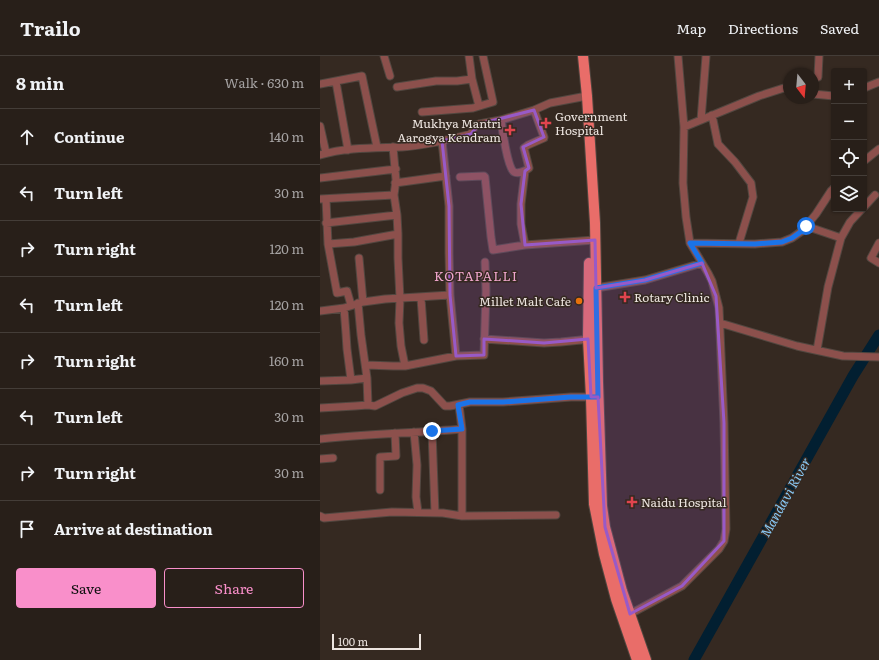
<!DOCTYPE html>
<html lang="en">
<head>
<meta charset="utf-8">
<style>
  :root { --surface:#281f19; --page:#302722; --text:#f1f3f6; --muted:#a5a2a2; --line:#443d38; --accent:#f98fca }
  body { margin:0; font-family:Literata,serif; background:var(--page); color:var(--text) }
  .controls { position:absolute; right:12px; top:12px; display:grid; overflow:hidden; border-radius:4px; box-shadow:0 1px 3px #0004 }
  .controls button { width:36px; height:36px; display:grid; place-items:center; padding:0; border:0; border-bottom:1px solid var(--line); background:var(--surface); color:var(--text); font:20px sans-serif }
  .compass { position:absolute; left:463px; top:12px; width:36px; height:36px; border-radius:50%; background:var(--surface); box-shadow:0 1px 3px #0004; rotate:164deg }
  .scale { position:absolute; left:12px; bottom:10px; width:89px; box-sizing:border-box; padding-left:4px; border:2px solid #ede5e0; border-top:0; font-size:11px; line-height:14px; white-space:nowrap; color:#ede5e0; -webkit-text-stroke:3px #352921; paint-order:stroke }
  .stop { position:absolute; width:12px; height:12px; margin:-9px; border:3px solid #1a73e8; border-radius:50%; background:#fff }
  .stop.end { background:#1a73e8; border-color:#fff; box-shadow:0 1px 4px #0008 }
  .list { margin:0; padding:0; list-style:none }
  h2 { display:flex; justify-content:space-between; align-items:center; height:52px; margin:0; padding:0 16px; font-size:17px }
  h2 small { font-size:13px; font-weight:400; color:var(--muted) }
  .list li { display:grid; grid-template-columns:26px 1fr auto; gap:12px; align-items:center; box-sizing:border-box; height:56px; padding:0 16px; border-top:1px solid var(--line) }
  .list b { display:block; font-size:15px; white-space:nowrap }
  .list em { font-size:13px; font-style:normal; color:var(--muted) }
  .actions { display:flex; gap:8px; padding:12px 16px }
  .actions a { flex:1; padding:9px 0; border:1px solid var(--accent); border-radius:4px; text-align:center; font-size:14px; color:var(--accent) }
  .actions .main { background:var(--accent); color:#111 }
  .icon { flex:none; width:22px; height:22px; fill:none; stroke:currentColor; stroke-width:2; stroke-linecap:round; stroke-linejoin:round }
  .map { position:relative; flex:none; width:559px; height:604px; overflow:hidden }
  header { display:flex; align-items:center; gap:24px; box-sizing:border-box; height:56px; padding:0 20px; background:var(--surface); border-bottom:1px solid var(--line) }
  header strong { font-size:19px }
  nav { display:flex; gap:22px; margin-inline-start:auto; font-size:14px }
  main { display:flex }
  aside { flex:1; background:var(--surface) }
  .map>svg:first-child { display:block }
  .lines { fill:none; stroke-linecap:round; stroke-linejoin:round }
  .river { stroke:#021f31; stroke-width:11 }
  .minor-casing { stroke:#524740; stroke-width:9 }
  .primary-casing { stroke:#524740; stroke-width:12 }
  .minor { stroke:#8c504c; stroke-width:7 }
  .primary { stroke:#e96d69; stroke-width:10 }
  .route { stroke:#1a73e8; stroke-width:5 }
  .marked { fill:#985ac7; fill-opacity:0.2; stroke:#985ac7; stroke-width:3; stroke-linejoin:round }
  .health-dot { fill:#e0444e; stroke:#352921; stroke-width:1.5 }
  .food-dot { fill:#e8710a; stroke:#352921; stroke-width:1.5 }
  .labels { text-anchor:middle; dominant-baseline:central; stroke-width:3; stroke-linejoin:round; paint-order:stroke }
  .poi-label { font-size:12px; fill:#ede5e0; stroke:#352921; text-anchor:start }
  .neighbourhood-label { font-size:13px; letter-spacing:1px; fill:#efa5cc; stroke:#352921 }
  .water-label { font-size:13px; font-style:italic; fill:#88c8f4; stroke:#352921 }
</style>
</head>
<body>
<header>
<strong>Trailo</strong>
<nav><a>Map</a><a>Directions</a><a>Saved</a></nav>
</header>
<main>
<aside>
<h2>8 min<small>Walk · 630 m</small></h2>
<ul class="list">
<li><svg class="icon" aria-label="ahead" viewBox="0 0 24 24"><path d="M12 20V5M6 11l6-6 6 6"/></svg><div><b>Continue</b></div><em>140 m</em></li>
<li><svg class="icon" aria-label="left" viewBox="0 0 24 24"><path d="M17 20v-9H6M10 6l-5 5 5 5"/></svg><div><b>Turn left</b></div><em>30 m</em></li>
<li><svg class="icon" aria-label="right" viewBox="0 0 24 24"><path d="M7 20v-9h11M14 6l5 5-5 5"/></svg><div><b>Turn right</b></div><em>120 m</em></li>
<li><svg class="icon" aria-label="left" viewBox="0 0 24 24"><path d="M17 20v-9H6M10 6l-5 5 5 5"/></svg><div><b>Turn left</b></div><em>120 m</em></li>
<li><svg class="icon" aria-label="right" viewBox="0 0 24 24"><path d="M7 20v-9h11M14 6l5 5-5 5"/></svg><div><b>Turn right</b></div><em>160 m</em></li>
<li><svg class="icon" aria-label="left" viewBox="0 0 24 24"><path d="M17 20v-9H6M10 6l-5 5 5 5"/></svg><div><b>Turn left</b></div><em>30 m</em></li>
<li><svg class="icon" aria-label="right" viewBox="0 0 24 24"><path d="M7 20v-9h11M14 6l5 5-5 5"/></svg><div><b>Turn right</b></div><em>30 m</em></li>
<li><svg class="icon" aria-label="arrive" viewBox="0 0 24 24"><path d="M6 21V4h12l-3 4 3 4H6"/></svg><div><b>Arrive at destination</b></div></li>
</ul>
<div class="actions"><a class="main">Save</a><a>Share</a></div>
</aside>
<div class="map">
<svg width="559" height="604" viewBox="0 0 559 604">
  <rect width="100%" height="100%" fill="#352921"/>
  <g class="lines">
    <path class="river" d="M374,604L533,320L559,279"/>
    <g class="minor-casing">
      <path id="minor" d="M64,0L70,20
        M149,0L152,23L159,50
        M358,0L364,71L363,127L366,161L370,187
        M493,23L498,21L499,0
        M16,26L28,94
        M0,28L42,20L57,91
        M77,31L116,25H137L152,23
        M544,32L559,26
        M493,38L514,40
        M102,56L153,52L173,46L163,0
        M392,59L398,88L415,106L431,127L433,141L419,187
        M181,64C182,72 188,114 194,116C198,118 206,115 209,112L204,92L208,89L224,82V81L214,54
        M381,64L386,0
        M0,70L6,97
        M364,71L439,40L464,32L469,33
        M122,85L129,150V197L130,239L136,300
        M73,91L76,124L74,139L77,159L78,178V202L80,243L79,267L81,290L85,310
        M0,99C26,91 55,92 82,91C106,89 128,84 151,78L155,69L159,68L181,64L214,54L230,47L267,40
        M544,105L559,93
        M140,121L164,120L165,121L171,181L173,194L205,189L275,184
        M0,122L76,113
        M75,127L126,120
        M0,143L74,139
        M6,143L8,188L17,237L27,235L31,249
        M544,151L555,139
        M6,167L77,159
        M486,170L521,182
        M559,187L551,202L559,207
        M8,188L34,186L78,178
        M205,189L201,168V148L205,115
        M39,202L43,246
        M276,232L325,224L382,207
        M101,242L104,284
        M38,247L41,279L47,322L48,349
        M24,252L26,278L27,293L31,324
        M0,255L24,252L43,246L65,243L130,239
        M400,267L477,290L523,300L559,301
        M164,283L224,287L241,286L271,283
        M497,294L508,231L521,182L530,166L542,153
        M46,309L73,310H85L136,300L164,299L166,235L165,206
        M0,325L31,324L47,322
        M139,349L142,373V460
        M0,352L35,350L48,349L55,350L82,337L97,332H103L111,335L125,350H130L150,346H183L251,341H274
        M112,375L115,457
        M94,376L97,409L96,441L98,456
        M0,383C47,378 95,377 142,373
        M0,403L13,402
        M60,434V401L76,400L75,377
        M0,460L4,462L72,456L123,457L142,460L236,459
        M310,558L362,530L399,493L404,485L406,473L404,367L399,252L392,225L388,217L370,187L435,188L462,186L472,182L482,175L496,158L511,135L514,132"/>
    </g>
    <g class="primary-casing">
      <path id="primary" d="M263,0L267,40L275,167L278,326L282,450L285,471L302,535L326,604
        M269,207L268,283L271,341L274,448L284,498L296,543L317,604"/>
    </g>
    <use href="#minor" class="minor"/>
    <use href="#primary" class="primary"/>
  </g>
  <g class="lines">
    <path class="route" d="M112,375L142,373L138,349L150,346H183L251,341H278L276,232L325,224L382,207L370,187L435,188L462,186L472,182L482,175L486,170"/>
  </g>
  <path class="marked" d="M214,54L224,81L203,91L209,112L205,115L201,148L205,189L275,184L276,232L325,224L382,207L396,240L404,367V485L362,530L310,558L285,471L278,341H271L268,283L224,287L164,283V299L136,300L130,239L129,150L122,85L151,78L159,68Z"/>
  <g class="health-dot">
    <path d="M224 61h4v4h4v4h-4v4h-4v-4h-4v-4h4z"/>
    <path d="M188 68h4v4h4v4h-4v4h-4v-4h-4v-4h4z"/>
    <path d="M303 235h4v4h4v4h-4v4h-4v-4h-4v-4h4z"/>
    <path d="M310 440h4v4h4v4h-4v4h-4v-4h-4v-4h4z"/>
  </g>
  <circle class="food-dot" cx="259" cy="245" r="4"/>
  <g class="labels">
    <g class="poi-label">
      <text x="235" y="60">Government<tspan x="235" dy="14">Hospital</tspan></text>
      <text x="181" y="67" text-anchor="end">Mukhya Mantri<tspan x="181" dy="14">Aarogya Kendram</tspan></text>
      <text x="314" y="241">Rotary Clinic</text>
      <text x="251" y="245" text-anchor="end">Millet Malt Cafe</text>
      <text x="321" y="446">Naidu Hospital</text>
    </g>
    <g class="neighbourhood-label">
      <text x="156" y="219">KOTAPALLI</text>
    </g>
    <g class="water-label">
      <text transform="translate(465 441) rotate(-61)">Mandavi River</text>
    </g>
  </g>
</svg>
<div class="controls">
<button>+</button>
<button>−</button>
<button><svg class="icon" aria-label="locate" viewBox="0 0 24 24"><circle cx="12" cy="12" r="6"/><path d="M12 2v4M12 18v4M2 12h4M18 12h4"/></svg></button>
<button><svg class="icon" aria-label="layers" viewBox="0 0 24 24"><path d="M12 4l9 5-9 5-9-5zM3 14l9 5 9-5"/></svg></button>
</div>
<svg class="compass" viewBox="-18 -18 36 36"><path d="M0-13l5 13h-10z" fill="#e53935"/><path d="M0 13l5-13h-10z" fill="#a5a2a2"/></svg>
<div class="scale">100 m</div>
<div class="stop" style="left:486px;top:170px"></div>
<div class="stop end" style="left:112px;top:375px"></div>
</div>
</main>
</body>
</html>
